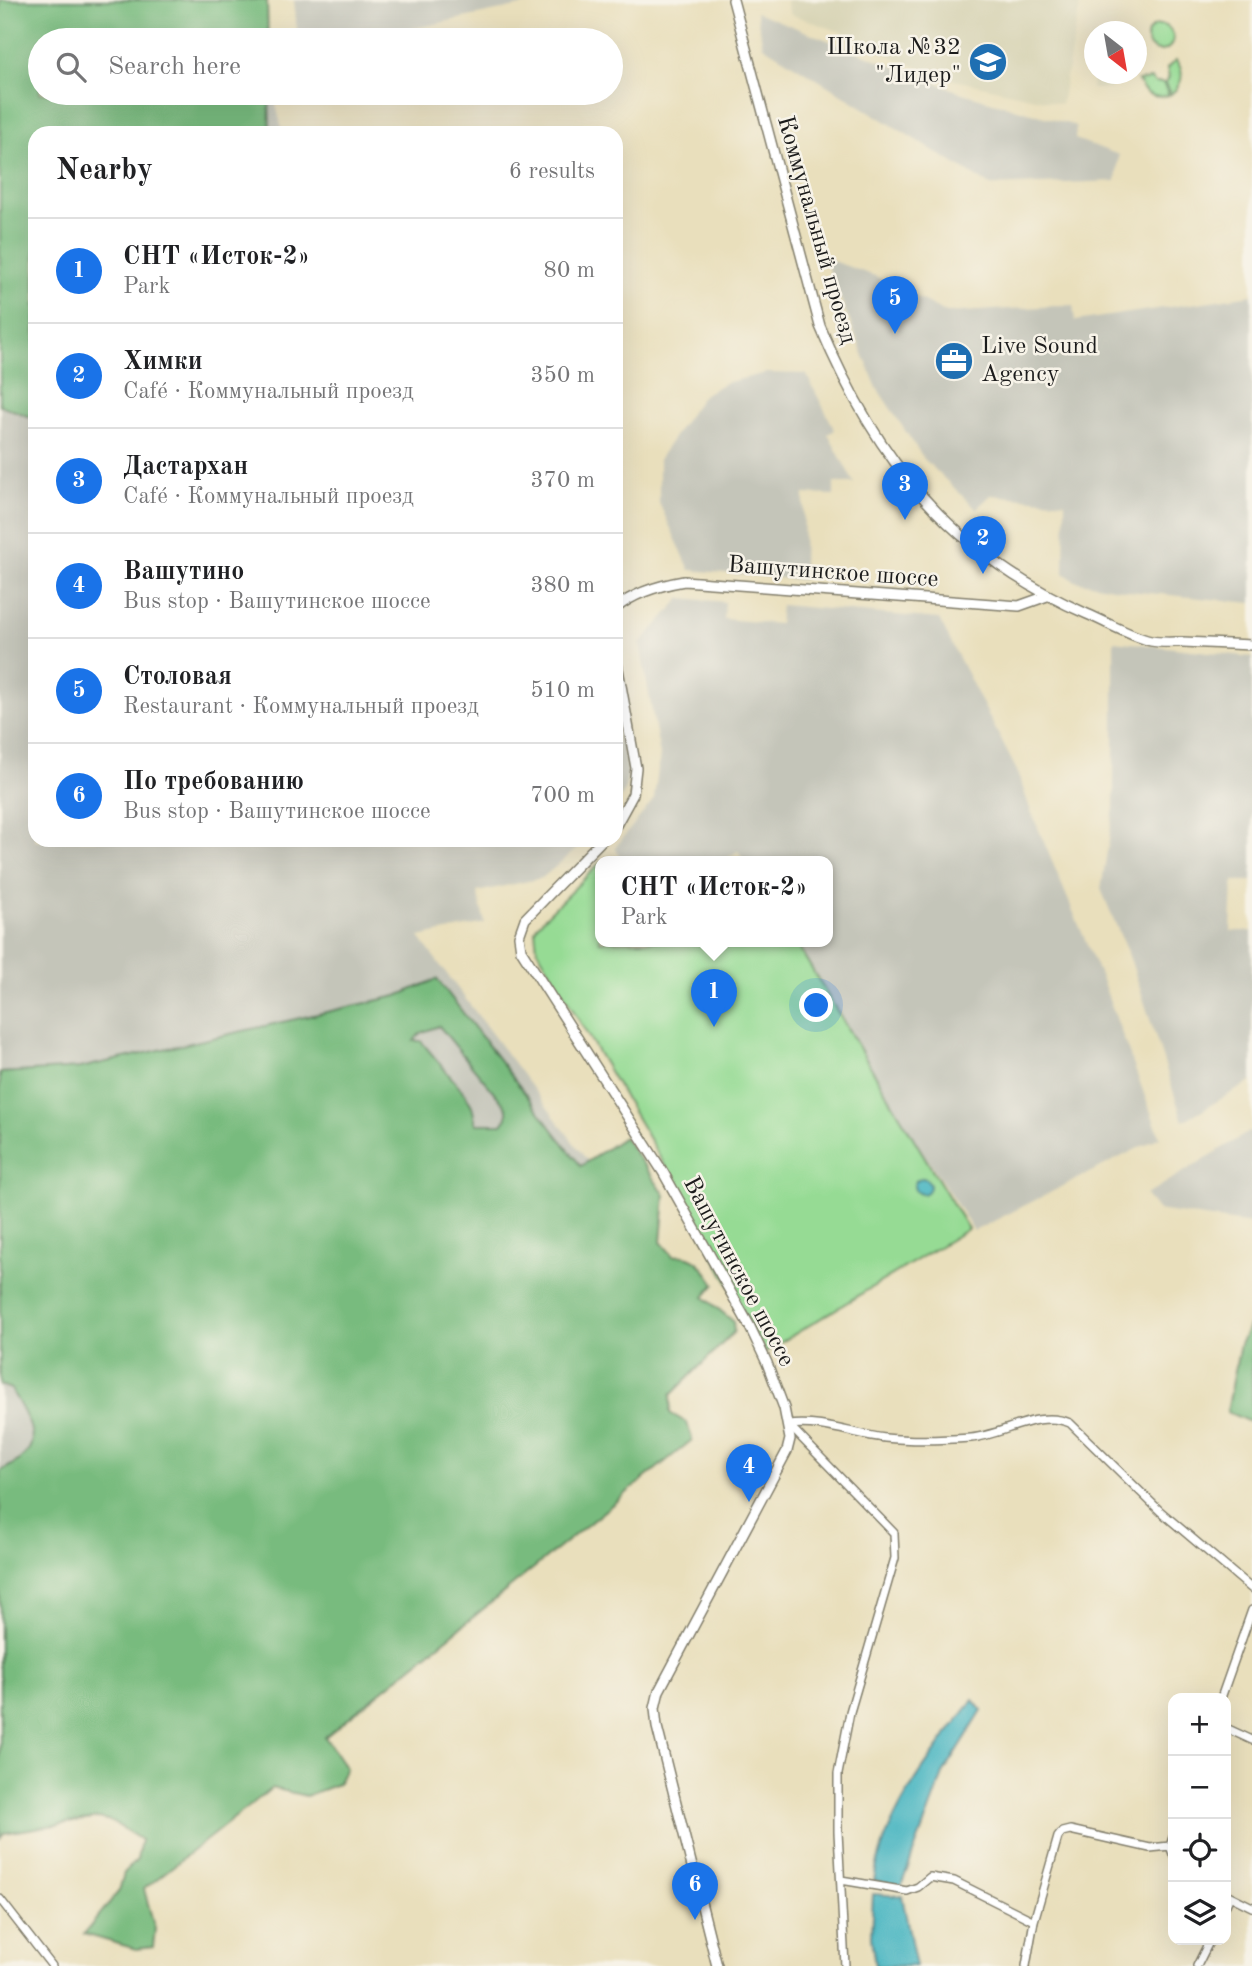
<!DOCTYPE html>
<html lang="en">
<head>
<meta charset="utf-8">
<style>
  :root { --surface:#fff; --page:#f2f2f2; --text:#202124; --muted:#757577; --line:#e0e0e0; --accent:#1a73e8 }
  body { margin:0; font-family:"Old Standard TT",serif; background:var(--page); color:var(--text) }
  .controls { position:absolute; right:21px; bottom:21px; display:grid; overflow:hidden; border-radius:14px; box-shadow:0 7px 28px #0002 }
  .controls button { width:63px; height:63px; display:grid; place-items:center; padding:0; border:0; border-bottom:2px solid var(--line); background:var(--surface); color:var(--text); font:35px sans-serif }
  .compass { position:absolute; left:1084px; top:21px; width:63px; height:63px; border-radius:50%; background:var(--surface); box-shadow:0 7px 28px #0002; rotate:149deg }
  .you { position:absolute; left:817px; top:1006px; width:24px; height:24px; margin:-18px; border:5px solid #fff; border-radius:50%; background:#1a73e8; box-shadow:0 0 0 10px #1a73e833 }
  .badge { display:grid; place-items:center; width:46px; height:46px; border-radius:50%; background:var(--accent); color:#fff; font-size:23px; font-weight:700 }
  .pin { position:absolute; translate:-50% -58px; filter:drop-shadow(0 2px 4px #0008) }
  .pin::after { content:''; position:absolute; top:37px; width:24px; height:21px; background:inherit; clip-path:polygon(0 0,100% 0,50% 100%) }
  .popup { position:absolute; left:595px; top:856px; width:238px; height:91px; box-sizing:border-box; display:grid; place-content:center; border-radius:14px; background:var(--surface); filter:drop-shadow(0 2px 5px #0005); font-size:23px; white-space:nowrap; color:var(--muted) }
  .popup b { font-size:26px; color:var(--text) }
  .popup::after { content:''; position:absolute; left:50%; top:100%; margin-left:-14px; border:14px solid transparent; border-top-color:var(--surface) }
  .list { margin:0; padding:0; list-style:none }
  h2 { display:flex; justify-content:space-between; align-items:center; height:91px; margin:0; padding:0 28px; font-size:30px }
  h2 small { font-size:23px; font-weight:400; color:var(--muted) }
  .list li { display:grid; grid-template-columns:46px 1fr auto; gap:21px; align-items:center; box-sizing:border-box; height:105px; padding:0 28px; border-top:2px solid var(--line) }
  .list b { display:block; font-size:26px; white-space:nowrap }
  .list p { margin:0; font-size:23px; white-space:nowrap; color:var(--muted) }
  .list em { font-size:23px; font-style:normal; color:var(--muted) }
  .icon { flex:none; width:38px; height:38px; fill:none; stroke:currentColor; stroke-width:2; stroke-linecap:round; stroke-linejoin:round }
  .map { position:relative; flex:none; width:1252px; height:1966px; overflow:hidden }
  .search { position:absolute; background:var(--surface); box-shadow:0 7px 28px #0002; left:28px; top:28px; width:595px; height:77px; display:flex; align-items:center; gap:18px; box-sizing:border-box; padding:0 24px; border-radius:38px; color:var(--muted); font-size:26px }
  .panel { position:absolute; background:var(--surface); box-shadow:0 7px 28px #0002; left:28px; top:126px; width:595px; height:721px; border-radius:21px }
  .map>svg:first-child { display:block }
  .built { fill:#d8d4b5 }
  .industrial { fill:#c4c5b9 }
  .green { fill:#96db94; stroke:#597c58; stroke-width:2 }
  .forest { fill:#78bb7e; stroke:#4a6c4d; stroke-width:2; fill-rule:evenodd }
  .water { fill:#47b5c1; stroke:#32686e; stroke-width:2 }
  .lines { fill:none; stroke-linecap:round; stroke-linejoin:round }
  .minor-casing { stroke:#827e6c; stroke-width:10 }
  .tertiary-casing { stroke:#827e6c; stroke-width:12 }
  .minor { stroke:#fff; stroke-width:7 }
  .tertiary { stroke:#fff; stroke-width:9 }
  .labels { text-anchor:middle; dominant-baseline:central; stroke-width:5; stroke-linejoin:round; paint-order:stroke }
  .poi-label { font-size:24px; fill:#1c1c1c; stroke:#f7f3e8; text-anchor:end }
  .street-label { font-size:24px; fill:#1c1c1c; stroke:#f7f3e8 }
</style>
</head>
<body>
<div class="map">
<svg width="1252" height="1966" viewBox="0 0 1252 1966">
  <rect width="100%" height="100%" fill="#f7f3e8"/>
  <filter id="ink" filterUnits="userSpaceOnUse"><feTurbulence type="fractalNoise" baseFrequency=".0143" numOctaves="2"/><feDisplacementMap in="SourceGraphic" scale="14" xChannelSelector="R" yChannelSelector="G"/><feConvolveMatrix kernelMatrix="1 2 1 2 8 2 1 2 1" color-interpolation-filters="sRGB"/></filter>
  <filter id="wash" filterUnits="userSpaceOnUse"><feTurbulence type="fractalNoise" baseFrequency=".00686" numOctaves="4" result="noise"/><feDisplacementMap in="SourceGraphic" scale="28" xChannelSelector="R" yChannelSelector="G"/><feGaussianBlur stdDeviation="1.57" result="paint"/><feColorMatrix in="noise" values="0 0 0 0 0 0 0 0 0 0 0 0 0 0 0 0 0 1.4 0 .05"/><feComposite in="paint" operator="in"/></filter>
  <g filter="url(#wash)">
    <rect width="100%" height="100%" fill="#e9dfbc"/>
    <path class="built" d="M786,0H1081L1061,104L941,77L872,48L852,36L790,14Z
      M1093,32L1096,80L1112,83L1111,89H1091L1093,79L1087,71Z"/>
    <path class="industrial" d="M0,0L40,40V93H273L283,133H35V840H587L542,878L477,892L485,923L419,937L583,1155L729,1332L0,1830Z
      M294,0H549L358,40H298Z
      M756,12L962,93L1076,126L1075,139L1119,155L1116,181L991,186L763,46Z
      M824,258L875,276L947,313L1073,305L1075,321L1252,295V603L1129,591L1075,581L1064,573L1065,502L991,495L976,509L924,459L877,388Z
      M766,373L806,374L835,430L828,434L854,483H834V495L804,494L803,580L690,570L659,503V458L703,395L725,383Z
      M681,598L725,602L724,619L779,624L781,605L939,619L1017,771L1030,809L1102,980L1160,1137L974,1231L892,1104L795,941H828V861H744L738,851L723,861H623L615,848L654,799L660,755L640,644Z
      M1114,641L1252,657V881H1233L1231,931H1252V1081L1183,1121L1131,961L1101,889L1114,808Z
      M616,710L628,774L624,792L616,804Z
      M1252,1130V1224L1157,1210L1146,1195Z"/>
    <path class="green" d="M1147 38a13 13 0 1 1 26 0a13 13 0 1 1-26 0Z
      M1176,60C1185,72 1183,84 1171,94L1165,83L1169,77L1167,68Z
      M1151,79L1155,83H1163L1169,95C1155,100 1144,94 1138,81Z
      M600,863V941H795L968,1229L765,1352L672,1178L537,949L535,930L538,924Z"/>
    <path class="forest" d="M0,0H267L268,40H40V93H269L270,133H35V419L0,405Z
      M437,979L581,1166L624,1137L665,1195L661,1242L673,1256C695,1252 704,1268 715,1284L704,1297L733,1321L734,1332L671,1395L670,1413L687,1423L692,1440L325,1737L346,1768L338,1784L306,1796L272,1788L144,1889L155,1929L153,1947L136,1949L84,1934L119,1891L124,1873L137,1860L141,1840L111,1821L99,1818L4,1833L0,1838V1471C50,1449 31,1426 11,1389L0,1385V1073L80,1068L397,996ZM439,1026L507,1108V1117L502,1124H476L472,1106L466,1095L421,1041H414L420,1033Z
      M1252,1320V1423L1227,1412L1240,1344Z"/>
    <path class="water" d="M914 1186a8 8 0 1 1 16 0a8 8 0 1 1-16 0Z
      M973,1700L982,1711L943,1774L901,1886L874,1881C883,1815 934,1752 973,1700Z
      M873,1894L902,1896L916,1966H875L871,1937Z"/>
  </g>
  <g filter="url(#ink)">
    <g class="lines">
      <g class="minor-casing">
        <path id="minor" d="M1221,1698L1252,1610
          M1226,1728L1252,1740
          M1173,1837L1170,1846L1173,1854
          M841,1880L907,1891L918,1887L930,1877L954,1881L1034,1921L1058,1837L1062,1832L1070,1830L1150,1848L1170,1846
          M1226,1894L1230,1896L1226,1905
          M1230,1896L1252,1907
          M0,1899L52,1966
          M845,1966L838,1832V1774L850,1712L895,1558L894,1533L789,1425C822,1421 852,1434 885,1438C914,1441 942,1440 971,1438C1004,1435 1038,1409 1070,1423L1160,1511L1252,1589
          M1026,1966L1034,1921
          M1197,1966L1210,1940"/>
      </g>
      <g class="tertiary-casing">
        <path id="tertiary" d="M733,0L820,326C876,460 952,555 1087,614C1106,622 1132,637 1151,641C1161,643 1173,642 1183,642C1206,643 1229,644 1252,645
          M616,608C635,592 661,585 684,581L1019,606L1047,596
          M616,658L636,768L633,794L616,825
          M602,840L525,919L519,936L521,950L663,1172L749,1325L767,1363L784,1408L790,1439L787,1451L659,1691L655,1708L657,1727L717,1966"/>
      </g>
      <use href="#minor" class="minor"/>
      <use href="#tertiary" class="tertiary"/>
    </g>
  </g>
  <defs>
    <g id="school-disc" transform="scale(2.0125)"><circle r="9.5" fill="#1f6fb2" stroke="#f7f3e8"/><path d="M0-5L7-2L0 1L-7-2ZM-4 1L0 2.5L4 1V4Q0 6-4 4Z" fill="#fff"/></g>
    <g id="office-disc" transform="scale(2.0125)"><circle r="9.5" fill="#1f6fb2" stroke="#f7f3e8"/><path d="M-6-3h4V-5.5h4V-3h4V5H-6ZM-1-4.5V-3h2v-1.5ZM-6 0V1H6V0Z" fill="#fff"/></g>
  </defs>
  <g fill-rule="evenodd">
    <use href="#school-disc" x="988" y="62"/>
    <use href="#office-disc" x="954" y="361"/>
  </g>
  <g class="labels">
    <g class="poi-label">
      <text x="961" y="48">Школа №32<tspan x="961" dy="28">"Лидер"</tspan></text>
      <text x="981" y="347" text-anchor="start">Live Sound<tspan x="981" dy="28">Agency</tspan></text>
    </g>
    <g class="street-label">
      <text transform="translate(816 230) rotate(74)">Коммунальный проезд</text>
      <text transform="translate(833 573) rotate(4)">Вашутинское шоссе</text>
      <text transform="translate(738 1272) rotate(62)">Вашутинское шоссе</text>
    </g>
  </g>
</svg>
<div class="controls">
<button>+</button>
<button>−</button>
<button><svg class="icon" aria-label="locate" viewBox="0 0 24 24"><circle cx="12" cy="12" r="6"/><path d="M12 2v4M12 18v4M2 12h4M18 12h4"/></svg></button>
<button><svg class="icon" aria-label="layers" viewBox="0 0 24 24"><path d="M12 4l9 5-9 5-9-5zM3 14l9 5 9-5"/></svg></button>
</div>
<svg class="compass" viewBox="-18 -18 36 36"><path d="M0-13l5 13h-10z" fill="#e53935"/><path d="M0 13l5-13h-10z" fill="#757577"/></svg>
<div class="you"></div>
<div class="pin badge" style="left:714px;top:1027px">1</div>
<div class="popup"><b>СНТ «Исток-2»</b>Park</div>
<div class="pin badge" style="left:983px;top:574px">2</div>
<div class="pin badge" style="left:905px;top:520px">3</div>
<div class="pin badge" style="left:749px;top:1502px">4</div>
<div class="pin badge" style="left:895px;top:334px">5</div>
<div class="pin badge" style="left:695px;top:1920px">6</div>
<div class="search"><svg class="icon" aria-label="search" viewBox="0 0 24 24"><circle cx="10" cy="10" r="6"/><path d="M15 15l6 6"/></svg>Search here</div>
<section class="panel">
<h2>Nearby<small>6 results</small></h2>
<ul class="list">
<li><span class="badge">1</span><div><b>СНТ «Исток-2»</b><p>Park</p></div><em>80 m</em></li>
<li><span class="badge">2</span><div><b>Химки</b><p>Café · Коммунальный проезд</p></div><em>350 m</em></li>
<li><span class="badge">3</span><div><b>Дастархан</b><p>Café · Коммунальный проезд</p></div><em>370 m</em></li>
<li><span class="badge">4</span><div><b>Вашутино</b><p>Bus stop · Вашутинское шоссе</p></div><em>380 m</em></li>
<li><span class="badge">5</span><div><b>Столовая</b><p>Restaurant · Коммунальный проезд</p></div><em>510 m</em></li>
<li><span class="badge">6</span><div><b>По требованию</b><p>Bus stop · Вашутинское шоссе</p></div><em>700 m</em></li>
</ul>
</section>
</div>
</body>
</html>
